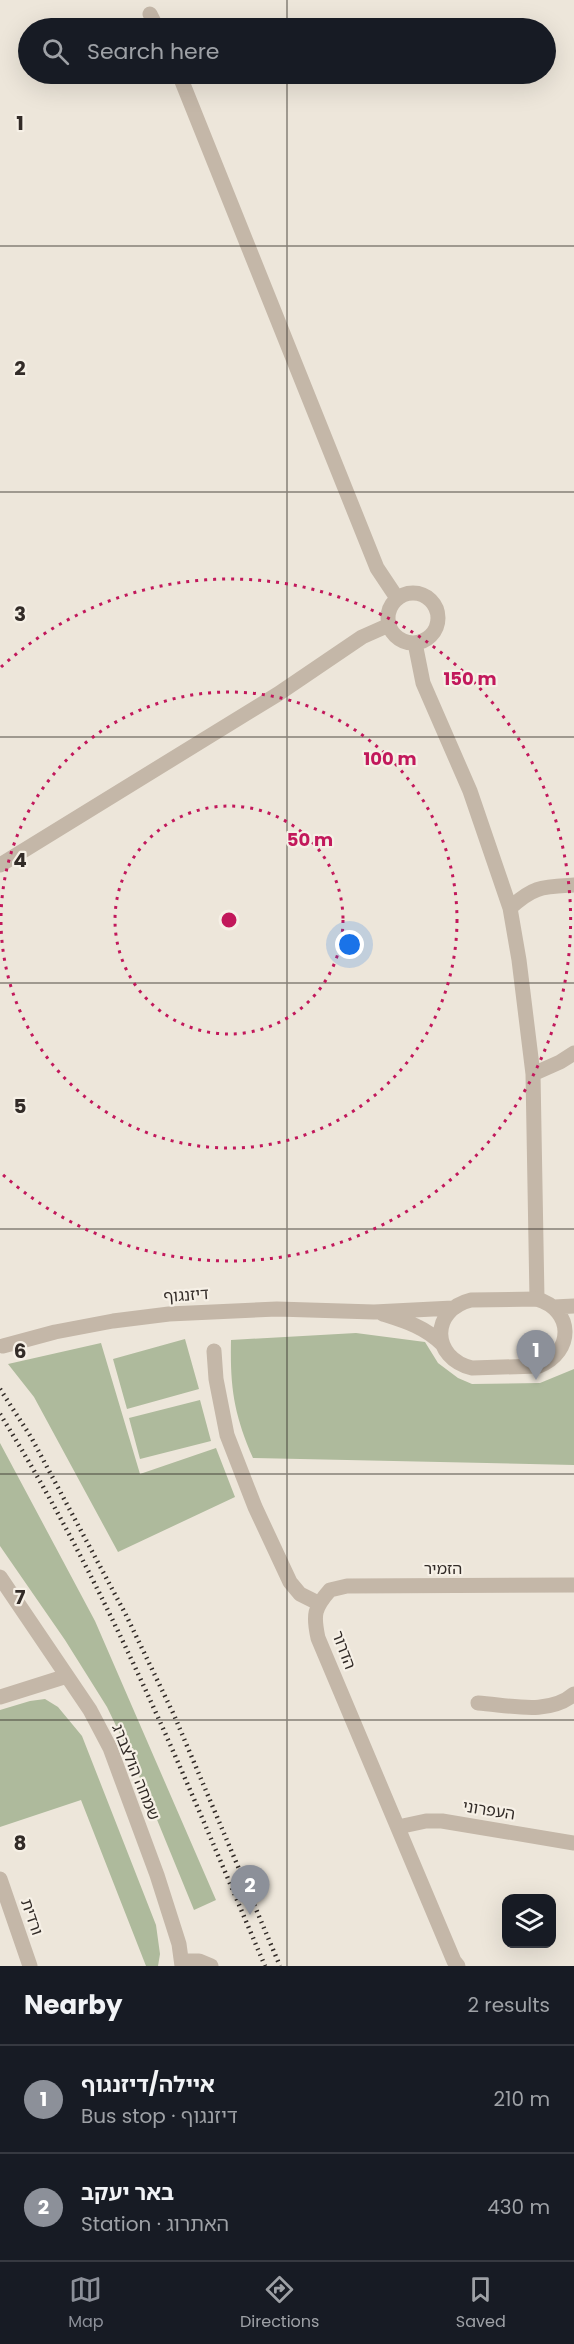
<!DOCTYPE html>
<html lang="en">
<head>
<meta charset="utf-8">
<style>
  :root { --surface:#171b24; --page:#20242c; --text:#f1f3f6; --muted:#9ea1a6; --line:#363941; --accent:#8c9099 }
  body { margin:0; font-family:Poppins,"Noto Sans Hebrew",sans-serif; background:var(--page); color:var(--text) }
  .controls { position:absolute; right:18px; bottom:18px; display:grid; overflow:hidden; border-radius:12px; box-shadow:0 6px 24px #0002 }
  .controls button { width:54px; height:54px; display:grid; place-items:center; padding:0; border:0; border-bottom:2px solid var(--line); background:var(--surface); color:var(--text); font:30px sans-serif }
  .you { position:absolute; left:350px; top:945px; width:21px; height:21px; margin:-15px; border:4px solid #fff; border-radius:50%; background:#1a73e8; box-shadow:0 0 0 9px #1a73e833 }
  .badge { display:grid; place-items:center; width:39px; height:39px; border-radius:50%; background:var(--accent); color:#fff; font-size:20px; font-weight:700 }
  .pin { position:absolute; translate:-50% -50px; filter:drop-shadow(0 2px 3px #0008) }
  .pin::after { content:''; position:absolute; top:32px; width:21px; height:18px; background:inherit; clip-path:polygon(0 0,100% 0,50% 100%) }
  .list { margin:0; padding:0; list-style:none }
  h2 { display:flex; justify-content:space-between; align-items:center; height:78px; margin:0; padding:0 24px; font-size:26px }
  h2 small { font-size:20px; font-weight:400; color:var(--muted) }
  .list li { display:grid; grid-template-columns:39px 1fr auto; gap:18px; align-items:center; box-sizing:border-box; height:108px; padding:0 24px; border-top:2px solid var(--line) }
  .list b { display:block; font-size:22px; white-space:nowrap }
  .list p { margin:0; font-size:20px; white-space:nowrap; color:var(--muted) }
  .list em { font-size:20px; font-style:normal; color:var(--muted) }
  .icon { flex:none; width:33px; height:33px; fill:none; stroke:currentColor; stroke-width:2; stroke-linecap:round; stroke-linejoin:round }
  .map { position:relative; flex:none; width:574px; height:1966px; overflow:hidden }
  .search { position:absolute; background:var(--surface); box-shadow:0 6px 24px #0002; left:18px; right:18px; top:18px; height:66px; display:flex; align-items:center; gap:15px; box-sizing:border-box; padding:0 21px; border-radius:33px; color:var(--muted); font-size:22px }
  .sheet { height:294px; background:var(--surface) }
  nav { display:flex; justify-content:space-around; align-items:center; box-sizing:border-box; height:84px; border-top:2px solid var(--line); background:var(--surface); font-size:16px; color:var(--muted) }
  nav a { display:grid; justify-items:center; gap:3px }
  nav .on { color:var(--accent) }
  .map>svg:first-child { display:block }
  .green { fill:#aeba9c }
  .lines { fill:none; stroke-linecap:round; stroke-linejoin:round }
  .minor { stroke:#c4b7a8; stroke-width:15 }
  .tertiary { stroke:#c4b7a8; stroke-width:15 }
  .rail { stroke:#322b27; stroke-width:4.5; stroke-dasharray:1.5 4.5; stroke-linecap:butt }
  .grid { fill:none; stroke:#322b27; stroke-width:1.5; stroke-opacity:0.55 }
  .ring { fill:none; stroke:#c2185b; stroke-width:3; stroke-dasharray:3 6 }
  .labels { text-anchor:middle; dominant-baseline:central; stroke-width:4.5; stroke-linejoin:round; paint-order:stroke }
  .street-label { font-size:16px; fill:#322b27; stroke:#f6f0e6 }
  .grid-label { font-size:20px; text-anchor:middle; font-weight:bold; fill:#322b27; stroke:#f6f0e6; stroke-width:4.5; stroke-linejoin:round; paint-order:stroke }
  .centre { fill:#c2185b; stroke:#f6f0e6; stroke-width:3 }
  .ring-label { font-size:18px; text-anchor:middle; font-weight:bold; fill:#c2185b; stroke:#f6f0e6; stroke-width:4.5; stroke-linejoin:round; paint-order:stroke }
</style>
</head>
<body>
<div class="map">
<svg width="574" height="1966" viewBox="0 0 574 1966">
  <rect width="100%" height="100%" fill="#ede6da"/>
  <path class="green" d="M356,1333L425,1342L438,1363L458,1378L472,1384L540,1383L574,1369V1465L253,1458C234,1414 230,1388 231,1340Z
    M185,1339L199,1389L127,1409L113,1359Z
    M101,1343L140,1474L216,1448L235,1497L118,1552L34,1397L8,1364Z
    M200,1400L211,1441L140,1459L129,1418Z
    M0,1443L95,1621L216,1900L194,1910L133,1761L107,1707L65,1640L0,1546Z
    M45,1699L58,1707L82,1736L156,1925L160,1954L158,1966H146L81,1800L0,1827V1710L30,1701Z"/>
  <g class="lines">
    <path class="minor" d="M150,14L157,28
      M179,74L377,568L397,598
      M388 618a25 25 0 1 1 50 0a25 25 0 1 1-50 0Z
      M415,643L423,683L470,791L510,908L519,960L533,1074L537,1299
      M0,865L278,694L362,637L389,625
      M510,908C534,886 542,887 574,885
      M533,1074L560,1062L574,1053
      M214,1351L216,1379L227,1435L255,1507L290,1582L300,1594L318,1603
      M0,1577L90,1710L110,1748L157,1875L179,1944L182,1966
      M0,1697L67,1676
      M478,1703C509,1705 549,1716 574,1694
      M398,1827L426,1821H442L574,1843
      M0,1879L30,1966
      M182,1961H199L211,1966
      M458,1966L454,1961L318,1638C313,1615 314,1608 330,1590L347,1586L574,1585"/>
    <path class="tertiary" d="M537,1299C574,1310 574,1352 539,1366L472,1368C431,1358 430,1310 471,1300Z
      M554,1307L574,1306
      M383,1314C405,1321 425,1327 442,1344
      M3,1346L55,1332L113,1321L169,1314L277,1309L374,1312L453,1308"/>
    <path class="rail" d="M0,1389L31,1437L126,1615L174,1715L280,1966
      M0,1414C108,1587 185,1778 265,1966"/>
  </g>
  <path class="grid" d="M287,0V28M287,74V1966M0,246H574M0,492H574M0,737H574M0,983H574M0,1229H574M0,1474H574M0,1720H574"/>
  <g class="ring">
    <circle cx="229" cy="920" r="114"/>
    <circle cx="229" cy="920" r="228"/>
    <path d="M1 667A341 341 0 1 1 1 1173"/>
  </g>
  <g class="labels">
    <g class="street-label">
      <text transform="translate(186 1295) rotate(-4)">דיזנגוף</text>
      <text x="443" y="1568">הזמיר</text>
      <text transform="translate(344 1650) rotate(69)">הדרור</text>
      <text transform="translate(136 1772) rotate(68)">שמחה הולצברג</text>
      <text transform="translate(489 1810) rotate(9)">העפרוני</text>
      <text transform="translate(32 1917) rotate(71)">ורדית</text>
    </g>
  </g>
  <g class="grid-label">
    <text x="20" y="130">1</text>
    <text x="20" y="375">2</text>
    <text x="20" y="621">3</text>
    <text x="20" y="867">4</text>
    <text x="20" y="1113">5</text>
    <text x="20" y="1358">6</text>
    <text x="20" y="1604">7</text>
    <text x="20" y="1850">8</text>
  </g>
  <circle cx="229" cy="920" r="9" class="centre"/>
  <g class="ring-label">
    <text x="470" y="685">150 m</text>
    <text x="390" y="765">100 m</text>
    <text x="310" y="846">50 m</text>
  </g>
</svg>
<div class="controls">
<button><svg class="icon" aria-label="layers" viewBox="0 0 24 24"><path d="M12 4l9 5-9 5-9-5zM3 14l9 5 9-5"/></svg></button>
</div>
<div class="you"></div>
<div class="pin badge" style="left:536px;top:1380px">1</div>
<div class="pin badge" style="left:250px;top:1915px">2</div>
<div class="search"><svg class="icon" aria-label="search" viewBox="0 0 24 24"><circle cx="10" cy="10" r="6"/><path d="M15 15l6 6"/></svg>Search here</div>
</div>
<section class="sheet">
<h2>Nearby<small>2 results</small></h2>
<ul class="list">
<li><span class="badge">1</span><div><b>איילה/דיזנגוף</b><p>Bus stop · דיזנגוף</p></div><em>210 m</em></li>
<li><span class="badge">2</span><div><b>באר יעקב</b><p>Station · האתרוג</p></div><em>430 m</em></li>
</ul>
</section>
<nav>
<a class="on"><svg class="icon" aria-label="map" viewBox="0 0 24 24"><path d="M3 6l6-2 6 2 6-2v14l-6 2-6-2-6 2zM9 4v14M15 6v14"/></svg>Map</a>
<a><svg class="icon" aria-label="directions" viewBox="0 0 24 24"><path d="M12 3l9 9-9 9-9-9zM9 14v-3h6M13 9l2 2-2 2"/></svg>Directions</a>
<a><svg class="icon" aria-label="saved" viewBox="0 0 24 24"><path d="M7 4h10v16l-5-4-5 4z"/></svg>Saved</a>
</nav>
</body>
</html>
